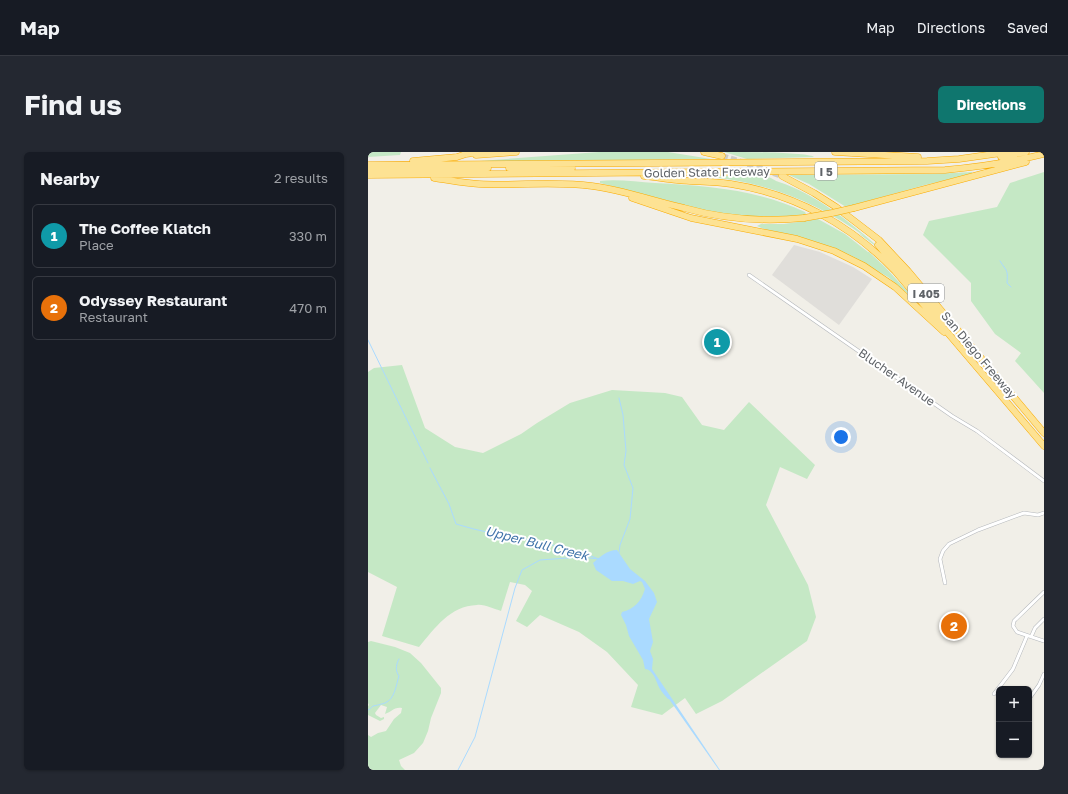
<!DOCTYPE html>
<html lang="en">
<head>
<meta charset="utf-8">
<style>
  :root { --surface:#171b24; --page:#242831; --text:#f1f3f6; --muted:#9ea1a6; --line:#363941; --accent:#0f766e }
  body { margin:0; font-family:"Golos Text",sans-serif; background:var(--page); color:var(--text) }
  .controls { position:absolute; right:12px; bottom:12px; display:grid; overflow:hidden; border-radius:6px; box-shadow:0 1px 3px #0004 }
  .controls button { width:36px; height:36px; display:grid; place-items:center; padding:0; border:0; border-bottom:1px solid var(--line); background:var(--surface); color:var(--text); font:20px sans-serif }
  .you { position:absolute; left:473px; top:285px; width:14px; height:14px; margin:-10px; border:3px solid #fff; border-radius:50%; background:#1a73e8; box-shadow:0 0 0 6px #1a73e833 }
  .badge { display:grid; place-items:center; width:26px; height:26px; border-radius:50%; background:var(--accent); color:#fff; font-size:13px; font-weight:700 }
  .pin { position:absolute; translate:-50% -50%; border:2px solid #fff; box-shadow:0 1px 4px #0006 }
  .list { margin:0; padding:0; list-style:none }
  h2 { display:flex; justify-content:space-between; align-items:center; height:52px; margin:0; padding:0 16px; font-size:17px }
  h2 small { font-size:13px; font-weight:400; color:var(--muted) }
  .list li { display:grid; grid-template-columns:26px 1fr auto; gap:12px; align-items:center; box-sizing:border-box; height:64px; margin:0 8px 8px; padding:0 8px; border:1px solid var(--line); border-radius:6px }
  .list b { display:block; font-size:15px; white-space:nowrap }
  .list p { margin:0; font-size:13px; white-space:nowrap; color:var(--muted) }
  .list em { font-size:13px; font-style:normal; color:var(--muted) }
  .map { position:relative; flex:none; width:676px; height:618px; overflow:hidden; border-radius:6px }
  header { display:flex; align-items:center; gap:24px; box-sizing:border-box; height:56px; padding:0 20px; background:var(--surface); border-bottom:1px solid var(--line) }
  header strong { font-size:19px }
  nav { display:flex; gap:22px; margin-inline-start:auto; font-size:14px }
  .intro { display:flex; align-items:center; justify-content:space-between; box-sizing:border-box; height:96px; padding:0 24px }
  h1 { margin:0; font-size:28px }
  .button { padding:10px 18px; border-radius:6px; background:var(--accent); color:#fff; font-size:14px; font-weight:700 }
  main { display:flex; gap:24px; padding:0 24px }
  aside { flex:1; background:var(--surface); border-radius:6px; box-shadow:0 1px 3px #0004 }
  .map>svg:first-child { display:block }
  .industrial { fill:#e0deda }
  .green { fill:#c5e8c5 }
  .water { fill:#aadaff }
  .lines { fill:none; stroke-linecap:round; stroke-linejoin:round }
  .stream { stroke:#aadaff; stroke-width:1 }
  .motorway-tunnel { stroke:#ccccc8; stroke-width:6; stroke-dasharray:6 3; stroke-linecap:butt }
  .minor-casing { stroke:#b5b8bc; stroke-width:4 }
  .motorway-casing { stroke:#f9ab00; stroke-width:7 }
  .minor { stroke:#fff; stroke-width:3 }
  .motorway { stroke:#fde293; stroke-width:6 }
  .motorway-bridge-casing { stroke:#f9ab00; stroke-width:7; stroke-linecap:butt }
  .motorway-bridge { stroke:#fde293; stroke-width:6 }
  .labels { text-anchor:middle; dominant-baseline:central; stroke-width:4; stroke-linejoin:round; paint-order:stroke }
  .shield { fill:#fff; stroke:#8f9295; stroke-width:1 }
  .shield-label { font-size:11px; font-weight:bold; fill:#5f6368 }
  .street-label { font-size:12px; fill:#5f6368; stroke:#fff }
  .water-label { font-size:13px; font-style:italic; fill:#4174aa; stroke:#fff }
</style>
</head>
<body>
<header>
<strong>Map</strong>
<nav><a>Map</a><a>Directions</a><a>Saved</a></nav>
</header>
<div class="intro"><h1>Find us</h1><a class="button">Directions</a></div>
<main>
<aside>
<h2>Nearby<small>2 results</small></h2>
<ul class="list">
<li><span class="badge" style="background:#0f9aa8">1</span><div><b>The Coffee Klatch</b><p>Place</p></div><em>330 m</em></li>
<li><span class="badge" style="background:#e8710a">2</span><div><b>Odyssey Restaurant</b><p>Restaurant</p></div><em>470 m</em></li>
</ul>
</aside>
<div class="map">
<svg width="676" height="618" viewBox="0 0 676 618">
  <rect width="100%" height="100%" fill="#f1efe8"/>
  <path class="industrial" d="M426,93L452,100L485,115L504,127L471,173L404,123Z"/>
  <path class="green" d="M0,0H33L32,3L0,5Z
    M231,0H300L343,7L98,10Z
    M356,0C371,0 438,0 446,5L379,7Z
    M604,20V22L557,33L478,55L441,32L421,23L565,22Z
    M676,20V241L647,209L653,201L627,182L603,149V131L555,83L561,69L629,55L642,31Z
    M375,23C383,26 391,23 400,25C404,26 407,29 411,30C446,41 482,70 509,94L505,92L513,98L490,81L496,84C451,51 400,31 344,25Z
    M232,29C250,27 269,30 287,31C340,34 388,37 437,60L438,62L433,64L387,65L347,61L232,31Z
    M450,67L477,82L500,100H501L517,115L541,141L540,142L520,125L484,105L406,81L389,74L393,72H416Z
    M34,213L57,276L87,295L115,301L153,282L169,271L202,251L244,238L297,241L314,245L334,273L356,278L381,250L447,313L439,327L412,315L398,353L440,433L448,465L439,489L354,549L328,562L317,546L294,563L263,555L270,533L239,500L211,480L172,463L159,475L148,469L164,439L157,433L142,430L133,459C126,457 116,452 109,453C82,454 67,476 51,495L14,484L29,435L0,420V220L6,216Z
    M3,489L27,495L42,501L53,511L73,536V541L63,566L60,579L55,591L46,601L31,608L33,614L37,618H0V583L3,585L10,581L18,579L26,567L33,561L34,556C25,555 24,560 17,562L19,555L13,553L7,561L8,563L13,566L16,565V567L12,569L0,563V554L1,553L0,551V490Z"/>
  <path class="water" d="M249,398L262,417L277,429L286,441L289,450L281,467L285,490L282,499L285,507L284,517L352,618H351L301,547H300C297,544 294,540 292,537C288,530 286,518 277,517L275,508L261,484L258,473L253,463L254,460C266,457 273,450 277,437L274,430L272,429L265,432L255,429H244L228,418L225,411C232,405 239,398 249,398Z"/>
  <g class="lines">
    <path class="stream" d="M632,109C639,120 640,117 639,131L643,135
      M0,188L60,311
      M62,316L81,352L88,372C135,387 186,388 231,407
      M251,401L252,393L262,367L265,336L256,313L258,299L255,263L251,246
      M0,558C2,557 3,556 5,554C6,554 14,552 17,551C27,547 28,533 31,524C27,519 28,512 31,507
      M90,618L107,585L147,436L154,418L172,408L213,405L230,407"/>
    <path class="motorway-tunnel" d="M354,4L386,14L414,24"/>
    <g class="minor-casing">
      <path id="minor" d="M381,123L584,264L609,279L676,329
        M577,431L572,407L575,399L581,392L610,378L656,361L670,363L676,361
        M676,440L646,469L645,474L649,480L676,489
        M663,485L667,476L676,467
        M626,542L645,517L659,484
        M661,547L671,533L676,522"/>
    </g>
    <g class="motorway-casing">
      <path id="motorway" d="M336,0L354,4
        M467,0L550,5
        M108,3L148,0
        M633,5L658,0
        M45,9L89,5L98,2L113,0
        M0,13L559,9L591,7L640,0
        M141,16H204
        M0,18L120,16
        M0,23L577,18C611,15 644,10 676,2
        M276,24C287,25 298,27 309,28C327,30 345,29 363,32C427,42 483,73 527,119L676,294
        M414,24L446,41L468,55L511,88L540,119L676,281
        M66,26C81,28 96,31 111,32C149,34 187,29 224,34C255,38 285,49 316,56C355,67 395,70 436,66
        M264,46L323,66L429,87L466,99L496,114L527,135L576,180
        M486,56L658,10
        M510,93L577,171"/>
    </g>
    <use href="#minor" class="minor"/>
    <use href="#motorway" class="motorway"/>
    <g class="motorway-bridge-casing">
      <path id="motorway-bridge" d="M436,66L464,61L486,56"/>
    </g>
    <use href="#motorway-bridge" class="motorway-bridge"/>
  </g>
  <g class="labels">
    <g class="shield">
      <rect x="447" y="10" width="22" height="18" rx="3"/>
      <rect x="540" y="132" width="36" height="18" rx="3"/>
    </g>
    <g class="shield-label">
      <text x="458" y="19">I 5</text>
      <text x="558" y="141">I 405</text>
    </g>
    <g class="street-label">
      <text transform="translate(339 20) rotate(-1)">Golden State Freeway</text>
      <text transform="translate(611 203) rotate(50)">San Diego Freeway</text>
      <text transform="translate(529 225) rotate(35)">Blucher Avenue</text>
    </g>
    <g class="water-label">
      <text transform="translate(169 391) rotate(14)">Upper Bull Creek</text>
    </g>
  </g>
</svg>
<div class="controls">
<button>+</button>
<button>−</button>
</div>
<div class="you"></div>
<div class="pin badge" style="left:349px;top:190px;background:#0f9aa8">1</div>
<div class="pin badge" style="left:586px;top:474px;background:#e8710a">2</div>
</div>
</main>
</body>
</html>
